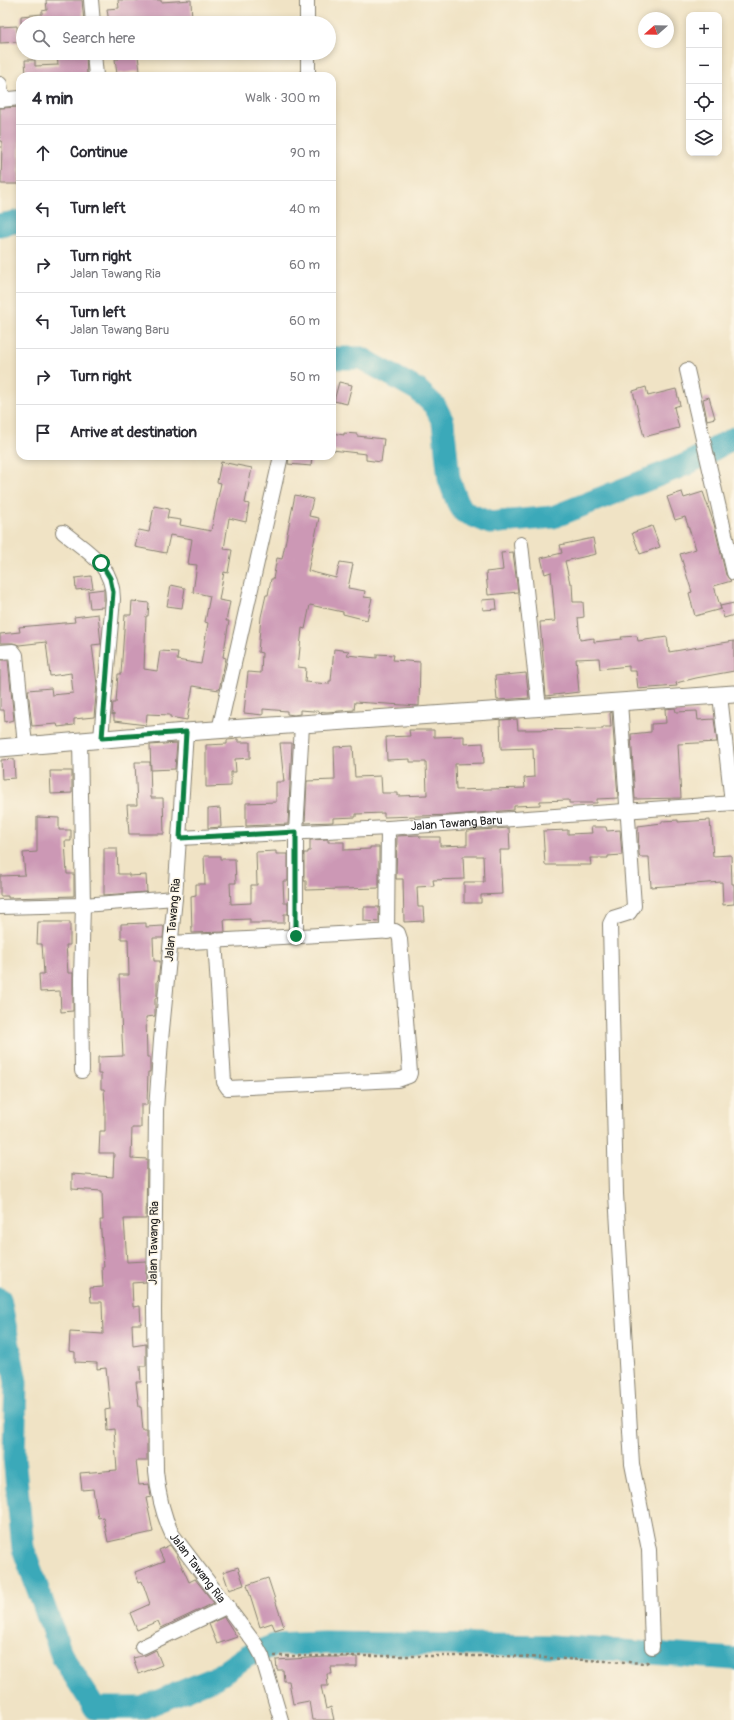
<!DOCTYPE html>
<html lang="en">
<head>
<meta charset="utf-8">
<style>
  :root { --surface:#fff; --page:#f7f7f7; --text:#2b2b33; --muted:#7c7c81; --line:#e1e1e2 }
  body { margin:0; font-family:Pangolin,sans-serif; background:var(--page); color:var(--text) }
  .controls { position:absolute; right:12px; top:12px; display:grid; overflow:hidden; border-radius:8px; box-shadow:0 2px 6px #0003 }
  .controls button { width:36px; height:36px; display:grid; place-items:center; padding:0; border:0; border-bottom:1px solid var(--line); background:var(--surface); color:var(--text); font:20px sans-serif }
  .compass { position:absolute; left:638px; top:12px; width:36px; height:36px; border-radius:50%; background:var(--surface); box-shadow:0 2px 6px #0003; rotate:250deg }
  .stop { position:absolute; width:12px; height:12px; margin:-9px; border:3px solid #0b8043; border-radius:50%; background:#fff }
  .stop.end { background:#0b8043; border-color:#fff; box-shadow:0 1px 4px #0008 }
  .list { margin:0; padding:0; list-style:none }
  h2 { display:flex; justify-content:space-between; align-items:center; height:52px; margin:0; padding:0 16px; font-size:17px }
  h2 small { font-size:13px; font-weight:400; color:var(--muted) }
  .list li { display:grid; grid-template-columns:26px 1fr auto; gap:12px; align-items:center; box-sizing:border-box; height:56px; padding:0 16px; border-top:1px solid var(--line) }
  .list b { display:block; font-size:15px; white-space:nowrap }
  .list p { margin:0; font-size:13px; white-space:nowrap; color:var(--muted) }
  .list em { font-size:13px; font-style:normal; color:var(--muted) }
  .icon { flex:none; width:22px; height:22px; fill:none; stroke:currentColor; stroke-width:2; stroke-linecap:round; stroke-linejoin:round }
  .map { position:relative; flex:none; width:734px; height:1720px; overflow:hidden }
  .search { position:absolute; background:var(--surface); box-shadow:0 2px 6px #0003; left:16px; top:16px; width:320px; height:44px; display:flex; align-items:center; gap:10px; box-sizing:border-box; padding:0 14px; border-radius:22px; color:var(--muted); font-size:15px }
  .panel { position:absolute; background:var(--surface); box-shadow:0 2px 6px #0003; left:16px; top:72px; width:320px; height:388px; border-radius:12px }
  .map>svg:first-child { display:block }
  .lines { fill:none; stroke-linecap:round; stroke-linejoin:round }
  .river { stroke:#3ba9b9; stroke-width:23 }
  .building { fill:#cc98b5 }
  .minor-casing { stroke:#868070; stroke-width:16 }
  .tertiary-casing { stroke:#868070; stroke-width:19 }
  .path { stroke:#868070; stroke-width:2.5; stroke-dasharray:3 3; stroke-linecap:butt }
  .minor { stroke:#fff; stroke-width:14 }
  .tertiary { stroke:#fff; stroke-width:17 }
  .route { stroke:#0b8043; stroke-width:5 }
  .labels { text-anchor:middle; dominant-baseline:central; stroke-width:3; stroke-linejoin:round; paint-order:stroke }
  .street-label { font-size:12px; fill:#1c1c1c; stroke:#fcf5e5 }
</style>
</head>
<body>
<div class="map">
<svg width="734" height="1720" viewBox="0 0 734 1720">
  <rect width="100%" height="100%" fill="#fcf5e5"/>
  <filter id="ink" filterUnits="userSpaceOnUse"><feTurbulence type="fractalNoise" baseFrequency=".025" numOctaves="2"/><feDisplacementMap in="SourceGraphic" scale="8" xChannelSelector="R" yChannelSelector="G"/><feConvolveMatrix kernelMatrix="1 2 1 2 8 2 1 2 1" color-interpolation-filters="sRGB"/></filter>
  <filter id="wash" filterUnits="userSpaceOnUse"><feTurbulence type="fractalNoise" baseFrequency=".012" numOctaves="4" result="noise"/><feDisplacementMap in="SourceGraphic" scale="16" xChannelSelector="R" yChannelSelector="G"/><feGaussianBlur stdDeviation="0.9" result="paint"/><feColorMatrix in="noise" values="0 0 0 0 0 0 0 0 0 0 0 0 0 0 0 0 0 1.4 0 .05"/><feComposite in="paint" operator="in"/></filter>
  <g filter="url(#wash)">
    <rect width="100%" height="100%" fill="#f0e3c5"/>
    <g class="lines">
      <path class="river" d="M0,225L20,221
        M332,358H361L418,390L435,406L443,422L449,479L457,501L464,512L490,523L553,517L687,464L734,438
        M0,1299L16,1382L14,1457L23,1548L62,1656L95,1708H142L215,1678L247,1656L275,1645L322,1643L552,1646L734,1659"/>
    </g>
    <g id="blocks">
      <path class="building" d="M46,0H82L84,23H21V16L42,14V11L47,10Z
        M118,0H161V2L191,0L192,21L109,23L107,9L119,8Z
        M17,26L18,42L0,43V27Z
        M70,53H86L87,76H26L25,60H35V66L58,65L57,54Z
        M118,53H135L136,56H138L140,71L117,74L115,59H119Z
        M20,107L19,184H1L2,142L0,141V108Z
        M339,382L352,385L347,404L334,401Z
        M646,387L648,396L676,389L680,405L674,407L679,428L644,437L633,391Z
        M709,397L715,418L707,420L703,399Z
        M332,433L344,435V433L357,434V436L384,439L381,462L366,460V454L332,450Z
        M289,456H312L311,466L288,464Z
        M221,462L252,468L245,503L249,504L246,522L229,518L224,549L232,550L228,573L224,572L219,600L230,602L226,621H229L223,657L226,658L219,690L193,686L187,720L170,717V715L147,714L146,725L114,721V714L112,715L113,703H116L118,674H121L125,615H131L132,601L149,603L148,616H146L144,669L157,671L160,651L178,652L177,660L201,664L208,623L205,622L210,596L193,592L197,565L188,564L192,539L170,535L166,553L135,547L139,530L149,532L154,506L169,509L167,518L181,520L180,525L211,531L221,483L217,482Z
        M682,492L684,498L703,492L714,524L726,575L731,581L714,586L721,609L695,616L689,593L692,592L680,554L696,549L685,517L675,520L667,497Z
        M295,495L313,499L309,516L319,518L308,571L336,578L340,562L353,564L348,588L365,591L364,597L372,598L367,620L343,614V612L310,605L305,629L302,628L298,667L306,668L305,682L329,684V681H331L334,649L349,651L347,655L377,658V654L394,655L393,660L420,662L419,706L355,702L354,710L327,712L300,710V714L294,715L287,714V711L263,709V715L244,713L248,672L261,673L262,653L258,652L261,617L266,595H268L271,579H273L277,558L282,559Z
        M652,526L660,547L640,554L632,533Z
        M593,538L596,554L565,561L570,583H572L573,602H583L584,617L578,618L580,640L594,638V642L622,639L621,637L637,636L638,641L667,637L669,652L734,641V671L696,678L676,683L677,686L638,689L636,671H629V666L600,669L599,658L576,659L579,692L546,696L540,622L555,621L551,572L545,574L541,558L562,553L560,545Z
        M513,552L518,592L488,595L486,572L503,570L501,553Z
        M91,576L93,588L76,590L75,578Z
        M171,585L185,588L182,608L167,606Z
        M104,589V607L90,608L88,591Z
        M496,599L497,609L483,610L482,600Z
        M734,603V615L724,618L720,606Z
        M98,614L101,644L92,645L97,684L94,717L74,719V725L58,727L57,724L32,726L28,690L51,688L52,695L73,693L71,673L50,676L46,642L19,645L13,643H0V634L20,632L19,627L75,622L74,617Z
        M0,660H8L14,720L5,722L4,710H0Z
        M526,673L529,698L497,700L495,676Z
        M675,708L676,712L697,711L698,720L714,719L717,742L678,744L681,798L635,799L631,734L651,732V724L666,723L665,709Z
        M612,712L618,798L597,799V803H569V800L540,801V805L514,806V810L454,815L384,817V813L356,814V817L333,818V822L305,823L307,781L335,780L334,747L353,746L355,777L381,776L382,793H398V796L427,795L426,762H410V759L387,760L386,737L410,736L409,730H434V737L464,736V744L483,743L484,763L455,764L456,790L525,788L524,778L534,777L533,748L501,749L500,720L517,719L518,730L603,729V727H611L610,713Z
        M238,739V742H250V758L235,759L236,772H231V786L206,787V745L227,744V740Z
        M177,743L175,769L151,770L150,745Z
        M280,743H292L288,824L246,826V803L276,802V782H284Z
        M14,759L15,778L2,779L1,760Z
        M135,762H150L151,798H163L164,834H129L127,805H137Z
        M50,771H72V793L51,794Z
        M220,808L221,827L208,828V809Z
        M37,817L59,818V830H71V841H65L67,874H74V896L8,898V896H0V876L25,875L23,853L37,852Z
        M678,820V822L710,820L713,856L731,855L732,884H734V904L723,905L722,882L651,887L649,857H640L639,854L638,826L662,823V821Z
        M591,827H606L607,831L620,830L622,855L608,856V858H590L591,865H545L543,831L568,830V834L592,833Z
        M509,828L510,850H500L502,894L481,895V903H464V882H484L483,856H463L464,879L433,880L434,886L417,887L418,907H423L424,921L404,922L403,879H396L397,836L419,835L420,837H440V846L467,845V831Z
        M328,839V842H344V850L370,849V847H379V888L306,890V881H304V853H308V851H310V840Z
        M104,848H117L118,874H129V876L146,875L147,892L104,895Z
        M276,851V854H288V881H283L284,903H288V914H284V923H250V919L224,920L225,932L192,933L191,896L196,895V884H205L204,856H220V859H235L236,883H230L231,904L251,903V885H257L256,852Z
        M364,907H379V922L364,921Z
        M38,922H70V945H66L68,973H73V1011L61,1012L60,991L40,992L39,974H44L42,944H37Z
        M146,923V927L163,926L164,928L163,938H153L154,961H160V965L158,980L157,981V998H155V1016L146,1017L147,1057H150V1072H148L147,1105H141V1128H132L131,1158L147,1159L146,1219H124L127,1262L146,1261V1282L132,1283L133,1307L140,1306L141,1324H132L133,1346L146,1344V1366H140L141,1382H136L139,1407H141L143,1431H147V1461H136L139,1485L149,1484L151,1497L146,1498L153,1532L108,1542L103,1517L98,1518L93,1489L82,1490L80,1473L117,1470L114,1429L106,1430L105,1410L110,1409L106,1368L97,1369V1363L75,1362V1352L69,1351L70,1332L103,1334L102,1302H91L90,1288L103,1287L102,1267H104L100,1220H103L102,1191L72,1189V1174L113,1177L114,1153H99L100,1131H105V1107L104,1089H101V1074H98V1057L123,1056L119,975H129L128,939H121V924Z
        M170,1545L177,1555L189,1582L195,1579L214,1603L161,1628L158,1621L137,1630L130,1613L150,1604L142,1581L139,1582L135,1572L164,1561L159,1550Z
        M238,1567L244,1585L229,1590L223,1572Z
        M268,1578L284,1627L275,1630L272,1623L260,1627L247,1585Z
        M224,1617L237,1637L217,1644L209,1624Z
        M156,1650L162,1665L139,1674L133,1658L146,1655Z
        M325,1657H357V1667H331L332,1674H327L328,1686H321L326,1709L331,1707L334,1720H312L309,1701L293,1704L289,1681H284L283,1670H277L276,1660Z"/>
    </g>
  </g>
  <g filter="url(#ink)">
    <use href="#blocks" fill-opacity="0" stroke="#868070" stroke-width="1"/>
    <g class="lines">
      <g class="minor-casing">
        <g id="minor">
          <path d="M91,0L93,23"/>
          <path d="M307,0V23"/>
          <path d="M94,53L96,76"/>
          <path d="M308,53V76"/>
          <path d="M0,84L2,100"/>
          <path d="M0,100L20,98"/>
          <path d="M687,370L734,573"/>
          <path d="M63,532C87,552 113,564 113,599L101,738"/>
          <path d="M521,544L539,708"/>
          <path d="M0,652L13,651L16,655L25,745"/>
          <path d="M720,695L732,803"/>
          <path d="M620,702L634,906L629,913L613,918L610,924L616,1194L632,1464L649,1550L652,1647"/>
          <path d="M219,730L281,456"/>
          <path id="s1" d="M186,732L175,898L161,1040L156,1110L154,1310L156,1471C158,1494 162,1513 172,1534L256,1645L262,1656L281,1720"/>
          <path d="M80,740L83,905L81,979L82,1071"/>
          <path id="s2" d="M179,838L388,828L734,803"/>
          <path d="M0,907L83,905L175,898"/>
          <path d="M387,932L388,828"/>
          <path d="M296,937V832L302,725"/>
          <path d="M171,943L395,931L398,933L400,939L410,1073L409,1076L398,1080L228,1088L224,1082L215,940"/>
          <path d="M142,1647L228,1606"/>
        </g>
      </g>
      <g class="tertiary-casing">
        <path id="tertiary" d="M0,748L186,732L734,694"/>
      </g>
      <path class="path" d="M274,1656H506L646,1663L651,1660"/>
      <use href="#minor" class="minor"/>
      <use href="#tertiary" class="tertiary"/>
    </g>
  </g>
  <g class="lines" filter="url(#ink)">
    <path class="route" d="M101,563L110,578L113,592L102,738L186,732L180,838L296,832V936"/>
  </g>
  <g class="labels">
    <g class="street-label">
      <text stroke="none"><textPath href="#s2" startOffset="278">Jalan Tawang Baru</textPath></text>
      <text transform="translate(173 920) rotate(-85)">Jalan Tawang Ria</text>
      <text transform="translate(154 1243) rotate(-89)">Jalan Tawang Ria</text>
      <text stroke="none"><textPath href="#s1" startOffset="848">Jalan Tawang Ria</textPath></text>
    </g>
  </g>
</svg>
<div class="controls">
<button>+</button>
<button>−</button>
<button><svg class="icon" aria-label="locate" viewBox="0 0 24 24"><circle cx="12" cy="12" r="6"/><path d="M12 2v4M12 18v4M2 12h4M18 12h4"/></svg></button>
<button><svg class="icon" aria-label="layers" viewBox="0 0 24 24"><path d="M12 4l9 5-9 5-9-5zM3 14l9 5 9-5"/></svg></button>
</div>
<svg class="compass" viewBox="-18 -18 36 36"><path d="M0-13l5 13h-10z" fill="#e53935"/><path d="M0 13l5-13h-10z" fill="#7c7c81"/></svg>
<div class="stop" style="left:101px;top:563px"></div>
<div class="stop end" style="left:296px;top:936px"></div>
<div class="search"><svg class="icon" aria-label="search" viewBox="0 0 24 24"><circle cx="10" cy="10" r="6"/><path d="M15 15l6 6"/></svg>Search here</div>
<section class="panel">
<h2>4 min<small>Walk · 300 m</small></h2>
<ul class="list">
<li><svg class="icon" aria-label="ahead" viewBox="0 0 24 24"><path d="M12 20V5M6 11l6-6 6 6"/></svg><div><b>Continue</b></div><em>90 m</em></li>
<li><svg class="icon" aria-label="left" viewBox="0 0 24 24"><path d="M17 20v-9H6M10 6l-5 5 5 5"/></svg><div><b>Turn left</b></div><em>40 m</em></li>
<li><svg class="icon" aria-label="right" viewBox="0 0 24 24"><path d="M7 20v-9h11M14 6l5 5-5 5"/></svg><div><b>Turn right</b><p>Jalan Tawang Ria</p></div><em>60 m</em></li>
<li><svg class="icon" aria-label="left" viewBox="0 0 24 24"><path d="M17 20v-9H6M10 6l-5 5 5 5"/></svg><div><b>Turn left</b><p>Jalan Tawang Baru</p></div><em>60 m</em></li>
<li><svg class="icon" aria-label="right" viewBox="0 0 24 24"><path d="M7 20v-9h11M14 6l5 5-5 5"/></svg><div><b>Turn right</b></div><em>50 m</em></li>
<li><svg class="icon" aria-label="arrive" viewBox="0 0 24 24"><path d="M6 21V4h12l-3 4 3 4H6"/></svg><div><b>Arrive at destination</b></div></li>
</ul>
</section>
</div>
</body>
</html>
